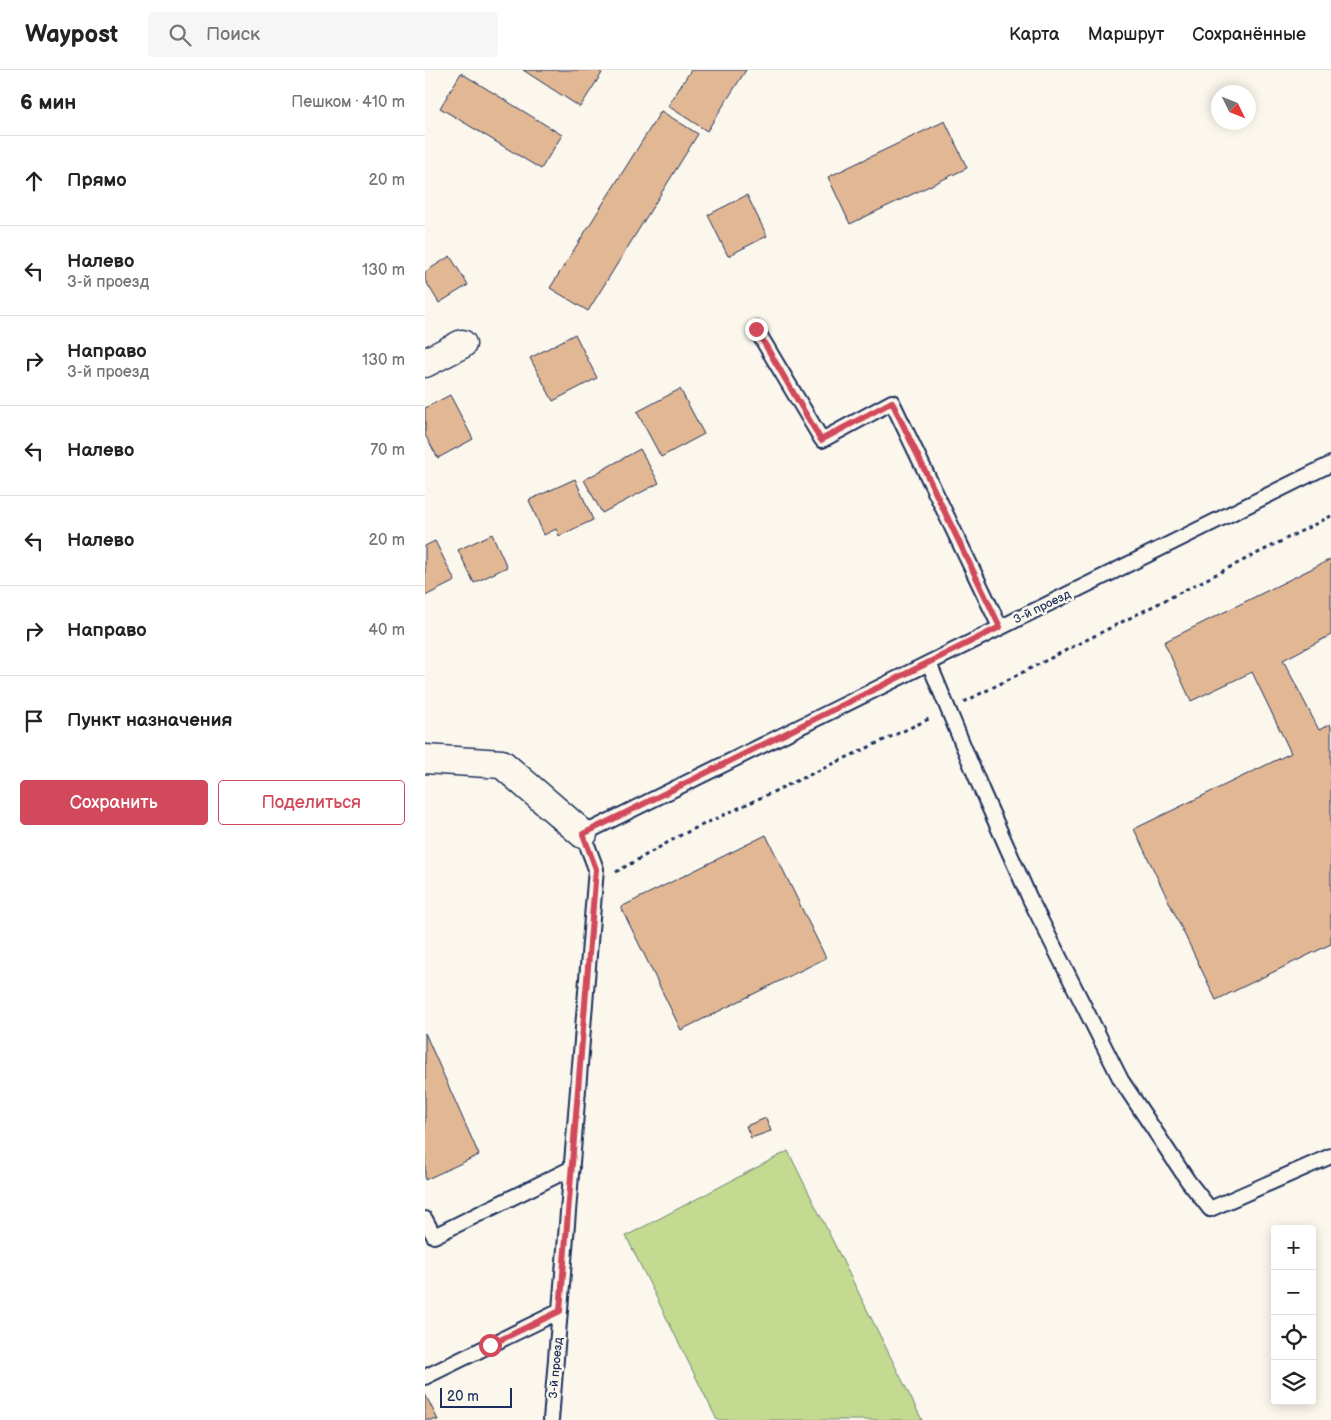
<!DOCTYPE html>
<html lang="ru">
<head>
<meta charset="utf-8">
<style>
  :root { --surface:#fff; --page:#f6f6f6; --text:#222; --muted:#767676; --line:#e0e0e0; --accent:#d1495b }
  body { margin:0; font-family:"Balsamiq Sans",sans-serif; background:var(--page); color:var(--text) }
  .controls { position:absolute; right:15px; bottom:15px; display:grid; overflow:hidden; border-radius:5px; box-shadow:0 2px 12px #0003 }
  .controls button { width:45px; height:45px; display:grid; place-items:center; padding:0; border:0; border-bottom:1px solid var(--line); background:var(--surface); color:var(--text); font:25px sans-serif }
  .compass { position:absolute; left:786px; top:15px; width:45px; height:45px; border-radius:50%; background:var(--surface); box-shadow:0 2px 12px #0003; rotate:133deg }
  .scale { position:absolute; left:15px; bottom:12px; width:72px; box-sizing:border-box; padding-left:5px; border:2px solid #1b2f5e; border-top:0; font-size:14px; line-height:18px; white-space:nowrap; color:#1b2f5e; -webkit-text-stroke:4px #fbf7ec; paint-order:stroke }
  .stop { position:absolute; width:15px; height:15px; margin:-11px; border:4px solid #d1495b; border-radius:50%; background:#fff }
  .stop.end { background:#d1495b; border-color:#fff; box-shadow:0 1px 5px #0008 }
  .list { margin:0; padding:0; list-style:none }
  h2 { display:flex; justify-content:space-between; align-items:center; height:65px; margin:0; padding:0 20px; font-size:21px }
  h2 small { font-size:16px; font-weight:400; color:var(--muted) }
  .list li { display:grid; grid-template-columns:32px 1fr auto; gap:15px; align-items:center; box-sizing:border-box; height:90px; padding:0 20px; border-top:1px solid var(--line) }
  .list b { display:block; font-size:19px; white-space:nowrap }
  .list p { margin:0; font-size:16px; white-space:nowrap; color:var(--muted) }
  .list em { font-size:16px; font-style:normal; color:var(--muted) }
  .actions { display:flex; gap:10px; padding:15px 20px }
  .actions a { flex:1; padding:11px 0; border:1px solid var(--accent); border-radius:5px; text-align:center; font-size:18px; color:var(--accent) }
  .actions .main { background:var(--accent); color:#fff }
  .icon { flex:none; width:28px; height:28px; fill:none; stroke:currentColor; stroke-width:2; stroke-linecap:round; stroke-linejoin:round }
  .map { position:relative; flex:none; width:906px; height:1350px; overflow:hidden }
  header { display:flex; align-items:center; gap:30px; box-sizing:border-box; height:70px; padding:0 25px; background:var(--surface); border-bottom:1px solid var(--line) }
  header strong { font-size:24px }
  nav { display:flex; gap:28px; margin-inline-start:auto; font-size:18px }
  .search { width:350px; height:45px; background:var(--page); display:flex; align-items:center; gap:12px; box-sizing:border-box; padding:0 18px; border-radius:5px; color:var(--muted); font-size:19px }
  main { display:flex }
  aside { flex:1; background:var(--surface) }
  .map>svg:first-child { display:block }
  .green { fill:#c3da90; stroke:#6f8477 }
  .building { fill:#e2b793; stroke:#1b2f5e }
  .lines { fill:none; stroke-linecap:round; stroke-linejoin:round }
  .service-casing { stroke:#1b2f5e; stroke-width:18 }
  .minor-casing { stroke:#1b2f5e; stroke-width:31 }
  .path { stroke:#1b2f5e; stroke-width:3; stroke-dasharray:4 4; stroke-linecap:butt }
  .service { stroke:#fbf7ec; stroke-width:14 }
  .minor { stroke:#fbf7ec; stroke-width:28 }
  .route { stroke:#d1495b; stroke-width:6 }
  .labels { text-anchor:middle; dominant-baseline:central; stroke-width:5; stroke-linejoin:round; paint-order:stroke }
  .street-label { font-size:12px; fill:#1b2f5e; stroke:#fbf7ec }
</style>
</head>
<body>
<header>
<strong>Waypost</strong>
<div class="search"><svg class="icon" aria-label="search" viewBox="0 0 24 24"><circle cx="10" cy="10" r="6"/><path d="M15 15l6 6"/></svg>Поиск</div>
<nav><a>Карта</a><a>Маршрут</a><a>Сохранённые</a></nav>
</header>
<main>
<aside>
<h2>6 мин<small>Пешком · 410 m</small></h2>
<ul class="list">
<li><svg class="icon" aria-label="ahead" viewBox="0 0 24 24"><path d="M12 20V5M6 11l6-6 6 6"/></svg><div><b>Прямо</b></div><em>20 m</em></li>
<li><svg class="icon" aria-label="left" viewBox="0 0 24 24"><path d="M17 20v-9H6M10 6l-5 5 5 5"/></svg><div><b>Налево</b><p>3-й проезд</p></div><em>130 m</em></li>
<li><svg class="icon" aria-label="right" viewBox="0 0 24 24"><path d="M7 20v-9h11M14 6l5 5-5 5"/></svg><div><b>Направо</b><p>3-й проезд</p></div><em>130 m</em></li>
<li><svg class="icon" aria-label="left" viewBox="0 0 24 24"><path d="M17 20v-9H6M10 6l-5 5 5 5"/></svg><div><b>Налево</b></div><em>70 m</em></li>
<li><svg class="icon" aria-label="left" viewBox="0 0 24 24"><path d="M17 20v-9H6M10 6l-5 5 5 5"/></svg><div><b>Налево</b></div><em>20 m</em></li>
<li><svg class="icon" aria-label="right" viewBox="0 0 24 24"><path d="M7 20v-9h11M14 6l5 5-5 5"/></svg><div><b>Направо</b></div><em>40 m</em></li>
<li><svg class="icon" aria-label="arrive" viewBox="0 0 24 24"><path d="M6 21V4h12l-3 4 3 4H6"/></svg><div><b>Пункт назначения</b></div></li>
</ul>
<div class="actions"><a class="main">Сохранить</a><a>Поделиться</a></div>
</aside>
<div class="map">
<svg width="906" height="1350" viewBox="0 0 906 1350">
  <rect width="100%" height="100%" fill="#fbf7ec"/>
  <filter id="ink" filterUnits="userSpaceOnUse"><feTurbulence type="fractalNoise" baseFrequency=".02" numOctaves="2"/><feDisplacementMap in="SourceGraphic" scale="10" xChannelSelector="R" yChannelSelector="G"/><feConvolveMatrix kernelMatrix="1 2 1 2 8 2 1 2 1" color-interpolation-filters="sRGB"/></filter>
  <g filter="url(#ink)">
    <path class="green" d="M363,1081L497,1350H292L201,1166Z"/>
    <path class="building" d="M98,0H172L177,3L155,37Z
      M266,0H321L282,61L243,36Z
      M36,3L137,65L116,99L15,38Z
      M236,41L273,64L163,241L125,218Z
      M520,51L542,98L425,154L403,107Z
      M322,125L342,166L303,186L283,145Z
      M25,186L43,215L14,233L0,210V202Z
      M150,264L172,308L128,331L105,288Z
      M255,319L279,364L236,387L212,342Z
      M25,325L48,369L13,388L0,365V338Z
      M215,379L234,413L177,443L159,410Z
      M150,409L168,450L134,466L131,459L119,465L104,430Z
      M67,464L82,497L49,513L33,480Z
      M10,471L30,511L0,526V476Z
      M906,489V565L858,590L894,660L905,654L906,657V874L791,930L709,759L866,683L827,602L766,631L739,572Z
      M341,765L401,888L256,960L196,837Z
      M0,963L54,1085L0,1110Z
      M341,1048L346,1061L326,1068L321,1056Z
      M0,1324L13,1350H0Z"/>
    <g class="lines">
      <g class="service-casing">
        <path id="service" d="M331,259L397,370L467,332L575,557
          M504,593L557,721L605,829L696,1010L763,1111L785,1139L906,1086
          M0,1149L9,1166L147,1098
          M0,1307L135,1241
          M126,1350L171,799L158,764L906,394"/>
      </g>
      <g class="minor-casing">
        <path id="minor" d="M0,293L37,274
          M0,689L77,694L158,764"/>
      </g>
      <path class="path" d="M539,632L906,446
        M191,802L256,765L506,648"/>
      <use href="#service" class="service"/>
      <use href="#minor" class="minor"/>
    </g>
  </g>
  <g class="lines" filter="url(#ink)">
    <path class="route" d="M65,1275L135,1241L171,799L158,764L575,557L467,332L396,370L331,259"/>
  </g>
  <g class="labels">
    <g class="street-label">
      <text transform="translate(617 537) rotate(-26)">3-й проезд</text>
      <text transform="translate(131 1298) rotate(-85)">3-й проезд</text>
    </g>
  </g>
</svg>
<div class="controls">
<button>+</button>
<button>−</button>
<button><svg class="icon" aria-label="locate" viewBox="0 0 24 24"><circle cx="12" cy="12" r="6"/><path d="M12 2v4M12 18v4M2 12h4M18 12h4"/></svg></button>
<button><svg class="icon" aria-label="layers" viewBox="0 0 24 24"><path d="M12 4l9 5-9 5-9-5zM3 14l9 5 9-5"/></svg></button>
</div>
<svg class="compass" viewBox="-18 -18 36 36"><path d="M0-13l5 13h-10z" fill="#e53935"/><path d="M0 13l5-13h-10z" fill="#767676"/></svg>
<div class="scale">20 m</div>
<div class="stop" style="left:65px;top:1275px"></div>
<div class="stop end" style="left:331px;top:259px"></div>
</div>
</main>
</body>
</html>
